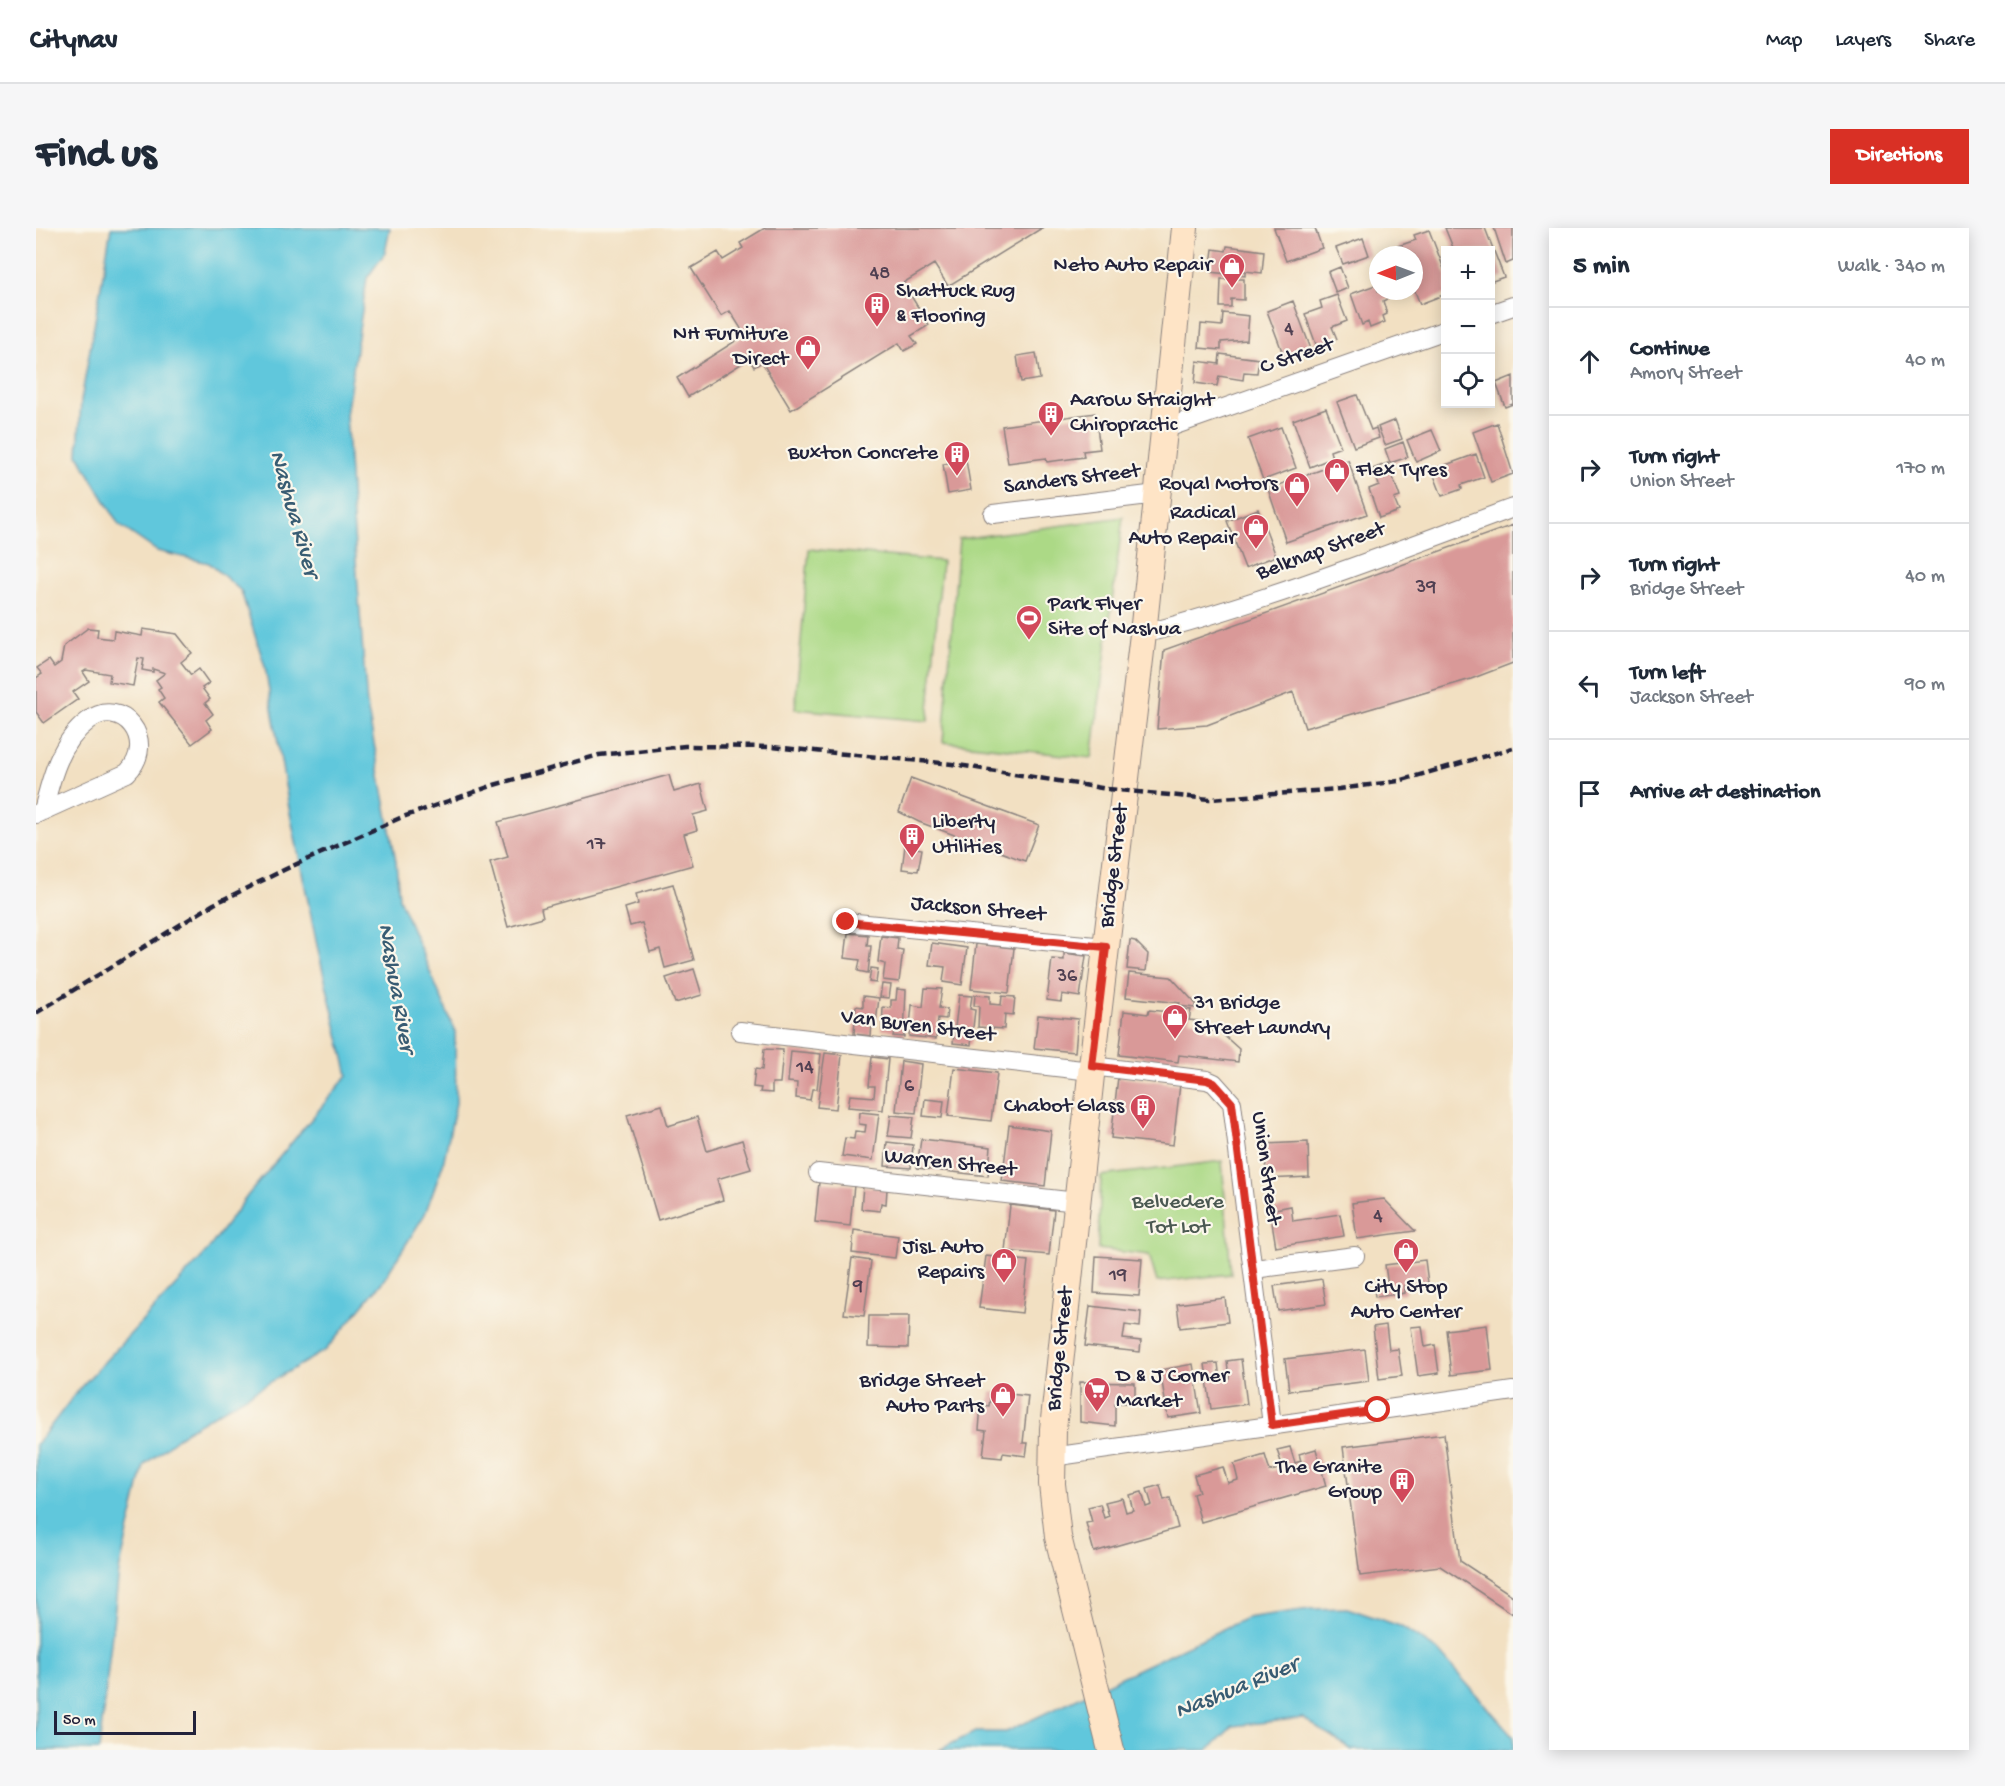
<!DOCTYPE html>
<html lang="en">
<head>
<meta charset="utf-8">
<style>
  :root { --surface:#fff; --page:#f6f6f7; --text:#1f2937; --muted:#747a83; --line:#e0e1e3; --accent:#d93025 }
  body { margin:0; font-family:"Gochi Hand",sans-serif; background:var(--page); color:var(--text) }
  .controls { position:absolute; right:18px; top:18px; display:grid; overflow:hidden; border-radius:0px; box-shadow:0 3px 15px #0003 }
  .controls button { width:54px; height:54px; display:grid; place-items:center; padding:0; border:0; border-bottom:2px solid var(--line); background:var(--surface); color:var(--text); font:30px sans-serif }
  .compass { position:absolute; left:1333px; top:18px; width:54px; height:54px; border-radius:50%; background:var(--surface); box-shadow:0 3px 15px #0003; rotate:269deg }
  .scale { position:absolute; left:18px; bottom:15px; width:142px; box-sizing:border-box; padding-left:6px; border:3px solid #22223b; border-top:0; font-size:16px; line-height:21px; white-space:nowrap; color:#22223b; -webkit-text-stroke:4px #fbf7ec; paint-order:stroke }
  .stop { position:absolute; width:18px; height:18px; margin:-14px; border:4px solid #d93025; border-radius:50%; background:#fff }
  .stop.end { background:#d93025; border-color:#fff; box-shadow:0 2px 6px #0008 }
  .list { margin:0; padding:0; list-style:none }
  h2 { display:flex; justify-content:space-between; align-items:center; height:78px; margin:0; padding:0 24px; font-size:26px }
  h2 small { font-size:20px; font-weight:400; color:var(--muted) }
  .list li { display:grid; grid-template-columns:39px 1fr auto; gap:18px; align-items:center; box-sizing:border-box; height:108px; padding:0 24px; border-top:2px solid var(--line) }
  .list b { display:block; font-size:22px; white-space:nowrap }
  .list p { margin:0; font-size:20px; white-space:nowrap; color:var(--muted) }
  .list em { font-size:20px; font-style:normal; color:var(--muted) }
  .icon { flex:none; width:33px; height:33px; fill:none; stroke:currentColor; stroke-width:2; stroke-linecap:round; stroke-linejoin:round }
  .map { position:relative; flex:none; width:1477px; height:1522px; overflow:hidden; border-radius:0px }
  header { display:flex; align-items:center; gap:36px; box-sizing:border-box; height:84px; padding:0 30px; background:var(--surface); border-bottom:2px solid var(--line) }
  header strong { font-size:28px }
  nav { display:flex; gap:33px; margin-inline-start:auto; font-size:21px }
  .intro { display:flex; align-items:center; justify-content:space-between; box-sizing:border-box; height:144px; padding:0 36px }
  h1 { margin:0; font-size:42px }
  .button { padding:15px 27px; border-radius:0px; background:var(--accent); color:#fff; font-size:21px; font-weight:700 }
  main { display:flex; gap:36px; padding:0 36px }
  aside { flex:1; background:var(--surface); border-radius:0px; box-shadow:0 3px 15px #0003 }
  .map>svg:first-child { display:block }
  .green { fill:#acd986; stroke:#677e60; stroke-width:1.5 }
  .water { fill:#60c7dc; stroke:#41748c; stroke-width:1.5 }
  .building { fill:#d99998 }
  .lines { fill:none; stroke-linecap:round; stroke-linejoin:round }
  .street-casing { stroke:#8a817e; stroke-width:20 }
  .secondary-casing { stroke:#8a817e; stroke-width:28 }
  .street { stroke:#fff; stroke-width:18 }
  .secondary { stroke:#fee4c6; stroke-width:26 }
  .rail { stroke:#22223b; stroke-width:4.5; stroke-dasharray:9 4.5; stroke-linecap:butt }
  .route { stroke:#d93025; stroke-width:8 }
  .labels { text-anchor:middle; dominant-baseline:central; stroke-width:4.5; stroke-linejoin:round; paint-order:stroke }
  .number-label { font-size:20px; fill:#504052 }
  .poi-label { font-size:22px; fill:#22223b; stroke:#fbf7ec; text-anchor:end }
  .street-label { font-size:22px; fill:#22223b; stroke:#fbf7ec }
  .park-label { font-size:22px; fill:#4b5952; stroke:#fbf7ec }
  .water-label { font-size:24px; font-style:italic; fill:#385c73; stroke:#fbf7ec }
</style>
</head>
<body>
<header>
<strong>Citynav</strong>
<nav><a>Map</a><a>Layers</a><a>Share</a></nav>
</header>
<div class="intro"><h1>Find us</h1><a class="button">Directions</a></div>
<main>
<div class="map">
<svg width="1477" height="1522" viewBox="0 0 1477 1522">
  <rect width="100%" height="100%" fill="#fbf7ec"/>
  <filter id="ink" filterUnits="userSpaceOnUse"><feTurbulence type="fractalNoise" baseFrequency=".0167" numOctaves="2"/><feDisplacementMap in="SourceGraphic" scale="12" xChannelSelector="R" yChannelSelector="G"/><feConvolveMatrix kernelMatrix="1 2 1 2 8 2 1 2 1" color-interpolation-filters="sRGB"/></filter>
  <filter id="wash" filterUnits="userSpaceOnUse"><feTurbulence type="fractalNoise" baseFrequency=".008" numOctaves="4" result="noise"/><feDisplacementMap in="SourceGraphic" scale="24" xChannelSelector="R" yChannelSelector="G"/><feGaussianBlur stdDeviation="1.35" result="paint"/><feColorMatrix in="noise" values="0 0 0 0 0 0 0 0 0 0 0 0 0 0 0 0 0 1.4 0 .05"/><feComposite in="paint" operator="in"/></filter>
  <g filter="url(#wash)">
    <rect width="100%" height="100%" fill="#f2e0c2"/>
    <path class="green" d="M1087,289L1056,530L907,514L923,311Z
      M773,321L906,333L892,493L759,481Z
      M1186,933L1195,1046L1121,1054L1113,1027L1062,1021L1065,948Z"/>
    <path class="water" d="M75,0H354L349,25L331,50L310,187L317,292L331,478L360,633L363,670L419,803L420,875L407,936L389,986L347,1053L290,1122L150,1203L108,1237L83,1343L63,1522H0V1217L43,1161L168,1027L212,967L312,847L283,727L253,580L229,439L205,363L173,335L121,323L83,297L42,227L45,173Z
      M1311,1380L1364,1398L1401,1422L1477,1508V1522H1316L1267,1490L1197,1498L1172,1522H903L939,1504H970L1210,1390L1274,1381Z"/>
    <g id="blocks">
      <path class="building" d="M729,0H1006L912,58L898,36L867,55L893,97L875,108L881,116L868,123L863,115L755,182L726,134L718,139L713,131L652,169L641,150L709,107L694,83L685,88L655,40L682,24L687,32L707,20L704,15Z
        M1238,0H1279L1286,20L1250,33Z
        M1409,0H1449L1468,49L1454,54V22H1418Z
        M1458,0H1477V33L1470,36Z
        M1393,2L1410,46V66L1384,76L1378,61V27H1365L1362,18L1380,12L1378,7Z
        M1327,10L1333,27L1307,36L1300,20Z
        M1191,18L1228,23L1226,45L1209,43V48L1174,44L1177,21L1190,23Z
        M1304,39L1312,60L1300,65L1292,44Z
        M1185,51H1208V72L1195,71V79H1184Z
        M1342,56V63H1350L1353,70L1347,73L1351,86L1347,88L1349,94L1334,100L1332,94L1326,97L1315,66Z
        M1301,67L1311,93L1296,99L1301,111L1281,119L1269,86L1286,80L1284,73Z
        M1257,73L1275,121L1249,131L1231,83Z
        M1187,85L1213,88L1211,112L1185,114V122L1163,120L1165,96L1186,98Z
        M1000,125L1004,151L985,154L981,128Z
        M1184,126L1223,131L1221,145L1208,144L1207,152L1183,148L1181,158L1159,155L1161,133L1183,136Z
        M1477,148V176L1469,179L1460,155Z
        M1321,167L1335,202L1340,200L1343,210L1318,219L1301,174Z
        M1290,180L1305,219L1294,223L1296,230L1274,239L1257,192Z
        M1059,185L1064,221L1047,223L1048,229L1011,234L1010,230L972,235L966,198Z
        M1359,192L1366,211L1349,217L1342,199Z
        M1461,195L1477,246L1455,254L1437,204Z
        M1245,199L1260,240L1227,252L1212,211Z
        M1396,202L1405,223L1380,234L1371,212Z
        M1367,214L1372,229L1354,235L1349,221Z
        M1440,226L1448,249L1425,257L1426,261L1406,268L1396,242Z
        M930,232L935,262L912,266L907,236Z
        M1312,232L1331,286L1250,314L1232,261Z
        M1352,235L1364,269L1358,271L1363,283L1343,290L1333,261L1343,257L1337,241Z
        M1222,281L1240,328L1209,340L1191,293Z
        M1477,297V435L1435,451L1269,500L1257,464L1171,497L1121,501L1128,422Z
        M52,400L62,401L61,409L77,411L78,403L106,408L107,401L141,406L156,425L145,434L155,447L163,441L173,455L166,460L174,471L169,475L177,486L170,492L176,501L156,516L123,474L128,470L122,461L125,459L120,452L129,445L117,441V444L106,442L108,431L102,430L97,458L73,454L74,446L50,442L47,444L53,453L37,464L42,471L8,495L0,484V450L6,446L1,440L13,432L18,439L25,434L28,418Z
        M633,547L638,564L665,556L672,583L657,587L661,602L648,606L657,637L505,680L507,689L472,699L454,634L472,629L462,594Z
        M875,550L1003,597L989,633L883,594L863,584Z
        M869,618L886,621L882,643L866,641Z
        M637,656L658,732L629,740L624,721L614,724L606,695L594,698L589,680L602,676L600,666Z
        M812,705L832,707L831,718H835L832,745L822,743L824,732L809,730Z
        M845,708L862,710L861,721L867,722L863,754L847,752L849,736L842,734Z
        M1094,712L1099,713L1112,726L1110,743L1091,741Z
        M896,715L931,720L926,757L907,754L909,739L893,737Z
        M940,716L978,720L973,765L935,761Z
        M1028,725L1050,728L1044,769L1026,766L1025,774L1011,772L1016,731L1028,732Z
        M835,740L842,741L840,755L833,754Z
        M658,741L666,767L639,775L630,750Z
        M1093,745L1135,749L1159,775V780L1143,778L1144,775L1090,769Z
        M846,756L855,757L853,770L844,769Z
        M889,760L906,761L903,780L911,781L910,791L902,790L900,811L873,808L876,777L887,779Z
        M861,761L870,762L868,809L857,808L858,803L846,802L847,779L855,780V772H860Z
        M923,767L936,768L934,781L939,782L935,817L917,815Z
        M939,767L954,768V776L965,777L966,768L979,769L977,787L969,786L968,801L942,799L943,778H938Z
        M827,768L843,770L840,795H836L835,808L818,806L820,778L827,779Z
        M1134,780L1155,782L1153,792L1171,794L1170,802L1184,804L1203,821L1202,834L1143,827L1142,834L1083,827L1088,783L1112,786L1113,782L1134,784Z
        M1002,787L1042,791L1039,824L998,820Z
        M728,821L747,822L744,855H736V865L724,864L725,860L717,859L719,841L726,842Z
        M755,823L785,826L781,861H776L774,872L760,870L761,855L752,854Z
        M789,825L806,827L800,881L781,879Z
        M836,829L852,831L847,882L812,879L814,867L838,869L839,858H833Z
        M865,833L885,836L880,885L860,883Z
        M918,840L961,845L955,893L912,888Z
        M1082,849L1144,856L1137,917L1075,910Z
        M889,871L908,873L906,890L887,888Z
        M626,877L632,898L661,889L671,923L706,912L715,941L681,951L687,972L622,992L591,887Z
        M824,884L843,886L837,932L806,928L809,910L818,911L819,903L829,904L830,897L823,896Z
        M855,887L878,889L875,910L852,908Z
        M973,897L1015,903L1009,958L966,953Z
        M885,911L955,919L952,948L881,940Z
        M851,914L877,917L875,940L849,938Z
        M1272,914L1273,949L1230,951L1229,916Z
        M783,954L818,957L814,998L779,994Z
        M827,958L851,961L850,976L845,975L844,983L825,981Z
        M1348,971L1379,1003L1321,1011L1316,975Z
        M974,977L1018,982L1013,1027L969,1023Z
        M1255,978L1257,993L1304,986L1308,1008L1240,1019L1234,982Z
        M818,1002L862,1008L859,1030L816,1025Z
        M950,1028L992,1033L986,1085L943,1080Z
        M1060,1028L1106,1031L1103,1068L1058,1065Z
        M816,1030L835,1033L828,1088L808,1086Z
        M1389,1032L1392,1055L1369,1058V1065L1339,1069L1338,1060L1352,1058L1349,1037Z
        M1286,1051L1290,1076L1242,1083L1238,1058Z
        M1189,1070L1192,1094L1144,1100L1141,1076Z
        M1054,1078L1105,1084L1104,1099L1089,1097L1087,1111L1105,1113L1104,1124L1049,1118Z
        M833,1088H873L872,1120L832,1119Z
        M1350,1097L1353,1122L1362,1121L1366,1148L1343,1151L1337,1099Z
        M1451,1097L1456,1142L1415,1147L1410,1102Z
        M1386,1098L1389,1119L1399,1117L1403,1145L1382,1148L1375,1099Z
        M1329,1121L1333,1153L1253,1163L1249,1131Z
        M1205,1131L1211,1176L1175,1181L1169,1136L1182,1135L1184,1152L1193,1150L1191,1133Z
        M1157,1136L1165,1185L1132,1190L1124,1142Z
        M1044,1154L1099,1155V1175H1079V1198L1044,1194Z
        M955,1164L992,1168L987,1215H992L990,1228L967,1225L966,1230L947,1228L950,1203L943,1202L945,1177L953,1178Z
        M1408,1206L1424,1333L1477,1368V1386L1404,1338L1324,1348L1307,1219Z
        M1254,1219L1259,1235L1265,1233L1263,1226L1280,1221L1290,1258L1165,1294L1157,1266L1163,1264L1158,1247L1187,1239L1192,1255L1202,1252L1198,1236L1229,1227L1234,1243L1247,1240L1241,1222Z
        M1124,1257L1128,1272L1134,1270L1142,1300L1058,1324L1050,1295L1056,1294L1052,1279L1064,1276L1068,1290L1073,1288L1069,1274L1086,1270L1090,1284L1097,1282L1093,1267L1106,1264L1110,1279L1116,1277L1111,1261Z"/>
    </g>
  </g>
  <g filter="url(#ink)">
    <use href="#blocks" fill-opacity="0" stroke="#8a817e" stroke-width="1.5"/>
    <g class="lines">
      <g class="street-casing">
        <path id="street" d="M1454,86L1477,78
          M1128,201L1410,102
          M957,286L1121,266
          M1107,406C1233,373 1355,325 1477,280
          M0,586L91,545C123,513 85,467 52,493C24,514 15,550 7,583
          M810,694L1070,719
          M704,803L1055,843
          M1056,838L1171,852L1178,855L1196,875L1236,1197
          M782,945L1041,974
          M1218,1041L1319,1028
          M1016,1229L1477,1163"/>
      </g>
      <g class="secondary-casing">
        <path id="secondary" d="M1075,1522L1022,1309L1016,1256L1017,1201L1056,838L1107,406L1149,0"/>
      </g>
      <use href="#street" class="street"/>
      <use href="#secondary" class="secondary"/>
      <path class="rail" d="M0,785L178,676L252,640L364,590L458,557L563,527L649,518L736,519L916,536L1072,561L1174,571L1303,561L1363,553L1477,520"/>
    </g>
  </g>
  <g class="lines" filter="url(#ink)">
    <path class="route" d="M810,694L1070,719L1056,838L1171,852L1178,855L1196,875L1236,1197L1342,1182"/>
  </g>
  <defs>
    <g id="shop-pin" transform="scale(1.35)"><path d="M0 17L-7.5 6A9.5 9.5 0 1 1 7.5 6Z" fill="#d1495b" stroke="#fbf7ec"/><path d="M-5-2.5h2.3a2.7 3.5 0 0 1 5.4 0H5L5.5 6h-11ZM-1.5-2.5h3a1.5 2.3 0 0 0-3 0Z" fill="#fff"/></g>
    <g id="building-pin" transform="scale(1.35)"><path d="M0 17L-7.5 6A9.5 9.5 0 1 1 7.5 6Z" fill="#d1495b" stroke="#fbf7ec"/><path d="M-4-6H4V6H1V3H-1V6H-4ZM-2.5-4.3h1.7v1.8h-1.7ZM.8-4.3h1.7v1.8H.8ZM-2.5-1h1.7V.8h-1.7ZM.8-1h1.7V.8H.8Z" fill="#fff"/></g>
    <g id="stadium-pin" transform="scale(1.35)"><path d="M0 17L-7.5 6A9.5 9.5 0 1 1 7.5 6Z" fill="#d1495b" stroke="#fbf7ec"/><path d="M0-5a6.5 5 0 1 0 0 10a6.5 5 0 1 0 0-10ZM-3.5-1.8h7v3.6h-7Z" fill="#fff"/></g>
    <g id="supermarket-pin" transform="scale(1.35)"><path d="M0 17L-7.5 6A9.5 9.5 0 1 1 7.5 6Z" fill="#d1495b" stroke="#fbf7ec"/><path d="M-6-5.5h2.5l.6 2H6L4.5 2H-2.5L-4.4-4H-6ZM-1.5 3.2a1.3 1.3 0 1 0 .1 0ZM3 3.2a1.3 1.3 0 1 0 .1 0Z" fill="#fff"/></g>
  </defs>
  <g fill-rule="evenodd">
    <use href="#shop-pin" x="1196" y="38"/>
    <use href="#building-pin" x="841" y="77"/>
    <use href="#shop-pin" x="772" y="120"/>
    <use href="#building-pin" x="1015" y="186"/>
    <use href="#building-pin" x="921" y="226"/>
    <use href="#shop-pin" x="1301" y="243"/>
    <use href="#shop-pin" x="1261" y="257"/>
    <use href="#shop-pin" x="1220" y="299"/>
    <use href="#stadium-pin" x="993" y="390"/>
    <use href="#building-pin" x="876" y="608"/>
    <use href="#shop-pin" x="1139" y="789"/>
    <use href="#building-pin" x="1107" y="879"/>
    <use href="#shop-pin" x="1370" y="1023"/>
    <use href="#shop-pin" x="968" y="1033"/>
    <use href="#supermarket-pin" x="1061" y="1162"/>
    <use href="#shop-pin" x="967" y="1167"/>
    <use href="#building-pin" x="1366" y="1253"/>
  </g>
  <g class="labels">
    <g class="number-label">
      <text x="844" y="46">48</text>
      <text x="1253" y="102">4</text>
      <text x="1390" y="360">39</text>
      <text x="560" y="617">17</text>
      <text x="1031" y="749">36</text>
      <text x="769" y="840">14</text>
      <text x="873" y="859">6</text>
      <text x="1342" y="989">4</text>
      <text x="1082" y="1048">19</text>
      <text x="822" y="1059">9</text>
    </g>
    <g class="poi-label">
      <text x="1176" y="38">Neto Auto Repair</text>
      <text x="860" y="64" text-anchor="start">Shattuck Rug<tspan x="860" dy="25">&amp; Flooring</tspan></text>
      <text x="752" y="107">NH Furniture<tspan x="752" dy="25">Direct</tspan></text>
      <text x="1034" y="173" text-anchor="start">Aarow Straight<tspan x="1034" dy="25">Chiropractic</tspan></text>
      <text x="902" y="226">Buxton Concrete</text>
      <text x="1320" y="243" text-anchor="start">Flex Tyres</text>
      <text x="1242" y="257">Royal Motors</text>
      <text x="1200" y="286">Radical<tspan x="1200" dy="25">Auto Repair</tspan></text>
      <text x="1012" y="377" text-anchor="start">Park Flyer<tspan x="1012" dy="25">Site of Nashua</tspan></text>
      <text x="896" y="595" text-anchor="start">Liberty<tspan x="896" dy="25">Utilities</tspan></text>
      <text x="1158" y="776" text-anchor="start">31 Bridge<tspan x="1158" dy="25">Street Laundry</tspan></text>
      <text x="1088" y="879">Chabot Glass</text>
      <text x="948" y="1020">JisL Auto<tspan x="948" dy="25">Repairs</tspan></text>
      <text x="1370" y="1060" text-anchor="middle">City Stop<tspan x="1370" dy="25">Auto Center</tspan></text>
      <text x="1080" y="1149" text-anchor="start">D &amp; J Corner<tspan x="1080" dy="25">Market</tspan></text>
      <text x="948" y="1154">Bridge Street<tspan x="948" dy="25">Auto Parts</tspan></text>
      <text x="1346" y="1240">The Granite<tspan x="1346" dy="25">Group</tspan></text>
    </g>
    <g class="street-label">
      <text transform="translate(1261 129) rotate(-19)">C Street</text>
      <text transform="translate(1036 252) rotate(-7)">Sanders Street</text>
      <text transform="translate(1285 324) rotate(-20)">Belknap Street</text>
      <text transform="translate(1079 638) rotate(-83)">Bridge Street</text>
      <text transform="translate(942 682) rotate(5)">Jackson Street</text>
      <text transform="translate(882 799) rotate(7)">Van Buren Street</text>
      <text transform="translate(914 936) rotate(6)">Warren Street</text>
      <text transform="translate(1229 940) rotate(82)">Union Street</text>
      <text transform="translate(1025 1121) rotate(-84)">Bridge Street</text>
    </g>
    <g class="park-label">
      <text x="1142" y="975">Belvedere<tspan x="1142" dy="25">Tot Lot</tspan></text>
    </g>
    <g class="water-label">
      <text transform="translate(257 286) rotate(74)">Nashua River</text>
      <text transform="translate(359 760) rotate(80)">Nashua River</text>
      <text transform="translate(1201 1461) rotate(-22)">Nashua River</text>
    </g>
  </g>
</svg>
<div class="controls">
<button>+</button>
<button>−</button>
<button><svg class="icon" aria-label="locate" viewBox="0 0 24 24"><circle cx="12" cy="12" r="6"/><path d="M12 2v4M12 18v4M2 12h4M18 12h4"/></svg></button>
</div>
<svg class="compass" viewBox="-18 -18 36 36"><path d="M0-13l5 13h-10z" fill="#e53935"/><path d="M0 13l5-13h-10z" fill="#747a83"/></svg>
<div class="scale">50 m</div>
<div class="stop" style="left:1342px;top:1182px"></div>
<div class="stop end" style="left:810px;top:694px"></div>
</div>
<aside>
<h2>5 min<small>Walk · 340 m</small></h2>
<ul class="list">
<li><svg class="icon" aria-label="ahead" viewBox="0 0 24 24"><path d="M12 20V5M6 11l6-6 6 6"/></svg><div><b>Continue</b><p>Amory Street</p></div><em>40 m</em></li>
<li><svg class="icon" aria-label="right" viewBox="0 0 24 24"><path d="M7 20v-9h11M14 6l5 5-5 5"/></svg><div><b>Turn right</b><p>Union Street</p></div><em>170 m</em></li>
<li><svg class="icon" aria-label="right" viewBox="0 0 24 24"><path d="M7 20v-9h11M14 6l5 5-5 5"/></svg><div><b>Turn right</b><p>Bridge Street</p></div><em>40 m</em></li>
<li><svg class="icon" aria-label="left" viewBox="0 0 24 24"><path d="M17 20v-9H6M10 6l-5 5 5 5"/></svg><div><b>Turn left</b><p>Jackson Street</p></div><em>90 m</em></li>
<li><svg class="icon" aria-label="arrive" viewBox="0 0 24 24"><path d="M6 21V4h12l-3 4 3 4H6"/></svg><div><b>Arrive at destination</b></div></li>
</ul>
</aside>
</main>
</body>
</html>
